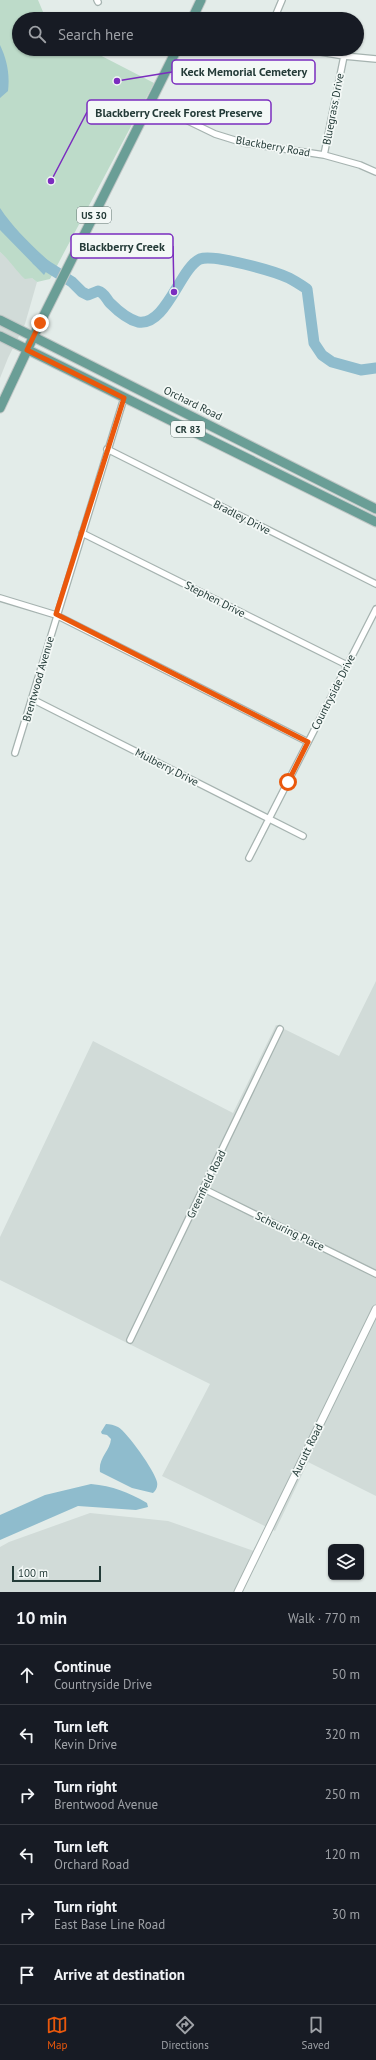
<!DOCTYPE html>
<html lang="en">
<head>
<meta charset="utf-8">
<style>
  :root { --surface:#171b24; --page:#242831; --text:#f1f3f6; --muted:#9ea1a6; --line:#363941; --accent:#ea580c }
  body { margin:0; font-family:"PT Sans",sans-serif; background:var(--page); color:var(--text) }
  .controls { position:absolute; right:12px; bottom:12px; display:grid; overflow:hidden; border-radius:6px; box-shadow:0 1px 3px #0004 }
  .controls button { width:36px; height:36px; display:grid; place-items:center; padding:0; border:0; border-bottom:1px solid var(--line); background:var(--surface); color:var(--text); font:20px sans-serif }
  .scale { position:absolute; left:12px; bottom:10px; width:89px; box-sizing:border-box; padding-left:4px; border:2px solid #243b38; border-top:0; font-size:11px; line-height:14px; white-space:nowrap; color:#243b38; -webkit-text-stroke:3px #f3f8f6; paint-order:stroke }
  .stop { position:absolute; width:12px; height:12px; margin:-9px; border:3px solid #ea580c; border-radius:50%; background:#fff }
  .stop.end { background:#ea580c; border-color:#fff; box-shadow:0 1px 4px #0008 }
  .list { margin:0; padding:0; list-style:none }
  h2 { display:flex; justify-content:space-between; align-items:center; height:52px; margin:0; padding:0 16px; font-size:17px }
  h2 small { font-size:13px; font-weight:400; color:var(--muted) }
  .list li { display:grid; grid-template-columns:26px 1fr auto; gap:12px; align-items:center; box-sizing:border-box; height:60px; padding:0 16px; border-top:1px solid var(--line) }
  .list b { display:block; font-size:15px; white-space:nowrap }
  .list p { margin:0; font-size:13px; white-space:nowrap; color:var(--muted) }
  .list em { font-size:13px; font-style:normal; color:var(--muted) }
  .icon { flex:none; width:22px; height:22px; fill:none; stroke:currentColor; stroke-width:2; stroke-linecap:round; stroke-linejoin:round }
  .map { position:relative; flex:none; width:376px; height:1592px; overflow:hidden }
  .search { position:absolute; background:var(--surface); box-shadow:0 1px 3px #0004; left:12px; right:12px; top:12px; height:44px; display:flex; align-items:center; gap:10px; box-sizing:border-box; padding:0 14px; border-radius:22px; color:var(--muted); font-size:15px }
  .sheet { height:412px; background:var(--surface) }
  nav { display:flex; justify-content:space-around; align-items:center; box-sizing:border-box; height:56px; border-top:1px solid var(--line); background:var(--surface); font-size:11px; color:var(--muted) }
  nav a { display:grid; justify-items:center; gap:2px }
  nav .on { color:var(--accent) }
  .map>svg:first-child { display:block }
  .built { fill:#d1dbd8 }
  .green { fill:#bddbc9 }
  .water { fill:#8fbccd }
  .lines { fill:none; stroke-linecap:round; stroke-linejoin:round }
  .river { stroke:#8fbccd; stroke-width:11 }
  .minor-casing { stroke:#a6b3b0; stroke-width:8 }
  .tertiary-casing { stroke:#a6b3b0; stroke-width:9 }
  .primary-casing { stroke:#c2c8c7; stroke-width:11 }
  .minor { stroke:#fff; stroke-width:5.5 }
  .tertiary { stroke:#fff; stroke-width:7 }
  .primary { stroke:#6a9e96; stroke-width:9 }
  .route { stroke:#ea580c; stroke-width:5 }
  .labels { text-anchor:middle; dominant-baseline:central; stroke-width:3.5; stroke-linejoin:round; paint-order:stroke }
  .shield { fill:#f3f8f6; stroke:#627471; stroke-width:1 }
  .shield-label { font-size:10px; font-weight:bold; fill:#243b38 }
  .street-label { font-size:11px; fill:#243b38; stroke:#f3f8f6 }
  .leader { fill:none; stroke:#7b2cbf; stroke-width:1.5 }
  .callout-dot { fill:#7b2cbf; stroke:#f3f8f6; stroke-width:1.5 }
  .callout { fill:#f3f8f6; stroke:#7b2cbf; stroke-width:1.5 }
  .callout-label { font-size:12px; text-anchor:middle; font-weight:bold; fill:#243b38 }
</style>
</head>
<body>
<div class="map">
<svg width="376" height="1592" viewBox="0 0 376 1592">
  <rect width="100%" height="100%" fill="#e3ece9"/>
  <path class="built" d="M0,252L37,282L25,324L8,358L0,378Z
    M376,981V1496L308,1462L275,1531L162,1476L210,1384L0,1280V1237L93,1041L233,1113L276,1025L339,1056Z
    M90,1513L168,1521L254,1551L234,1592H0V1547L9,1542Z"/>
  <path class="green" d="M0,0H38L46,19H19V49H88L154,83L50,279L37,282L32,278L25,279C16,271 10,260 0,252Z"/>
  <path class="water" d="M0,45C7,60 10,74 8,91L0,98Z
    M0,208C14,229 32,246 51,263L44,275L0,230Z
    M106,1424C110,1424 114,1425 118,1427C127,1432 155,1471 157,1482C158,1487 156,1490 153,1493L132,1488L100,1472C98,1458 110,1451 111,1439L107,1435L102,1434L101,1432Z
    M91,1484C113,1486 128,1492 147,1503L148,1507L136,1510L78,1506L0,1540V1515L45,1495Z"/>
  <g class="lines">
    <path class="river" d="M37,260L72,282L82,292L88,295L98,291C105,293 106,299 110,303C118,311 127,319 138,322C166,327 180,268 200,259C214,254 274,271 289,278C295,281 301,285 307,289L314,343L322,355L332,362L361,370L376,368"/>
    <g class="minor-casing">
      <path id="minor" d="M97,0L98,2
        M274,19L282,0
        M303,49L344,56L376,59
        M151,103L215,134L244,143L324,155L360,165L376,172
        M324,155L344,56
        M107,449L376,584
        M82,533L347,665
        M0,598L56,615L308,742
        M32,699L303,836
        M15,753L124,398
        M249,858L376,609
        M204,1189L376,1274
        M130,1340L280,1029"/>
    </g>
    <g class="tertiary-casing">
      <path id="tertiary" d="M238,1592L376,1309"/>
    </g>
    <g class="primary-casing">
      <path id="primary" d="M192,19L201,0
        M0,320L376,509
        M0,336L376,522
        M0,408L39,325L177,49"/>
    </g>
    <use href="#minor" class="minor"/>
    <use href="#tertiary" class="tertiary"/>
    <use href="#primary" class="primary"/>
  </g>
  <g class="lines">
    <path class="route" d="M40,323L27,350L124,398L56,614L308,742L288,782"/>
  </g>
  <g class="labels">
    <g class="shield">
      <rect x="77" y="207" width="34" height="16" rx="3"/>
      <rect x="171" y="421" width="34" height="16" rx="3"/>
    </g>
    <g class="shield-label">
      <text x="94" y="215">US 30</text>
      <text x="188" y="429">CR 83</text>
    </g>
    <g class="street-label">
      <text transform="translate(333 109) rotate(-79)">Bluegrass Drive</text>
      <text transform="translate(273 146) rotate(10)">Blackberry Road</text>
      <text transform="translate(193 403) rotate(26)">Orchard Road</text>
      <text transform="translate(242 517) rotate(27)">Bradley Drive</text>
      <text transform="translate(215 599) rotate(27)">Stephen Drive</text>
      <text transform="translate(38 679) rotate(-74)">Brentwood Avenue</text>
      <text transform="translate(333 692) rotate(-63)">Countryside Drive</text>
      <text transform="translate(167 767) rotate(27)">Mulberry Drive</text>
      <text transform="translate(206 1184) rotate(-64)">Greenfield Road</text>
      <text transform="translate(290 1231) rotate(26)">Scheuring Place</text>
      <text transform="translate(307 1450) rotate(-64)">Aucutt Road</text>
    </g>
  </g>
  <path class="leader" d="M117 81L172 72M51 181L87 112M174 292L173 246"/>
  <g class="callout-dot">
    <circle cx="117" cy="81" r="4"/>
    <circle cx="51" cy="181" r="4"/>
    <circle cx="174" cy="292" r="4"/>
  </g>
  <g class="callout">
    <rect x="172" y="60" width="143" height="24" rx="4"/>
    <rect x="87" y="100" width="184" height="24" rx="4"/>
    <rect x="71" y="234" width="102" height="24" rx="4"/>
  </g>
  <g class="callout-label">
    <text x="244" y="76">Keck Memorial Cemetery</text>
    <text x="179" y="117">Blackberry Creek Forest Preserve</text>
    <text x="122" y="251">Blackberry Creek</text>
  </g>
</svg>
<div class="controls">
<button><svg class="icon" aria-label="layers" viewBox="0 0 24 24"><path d="M12 4l9 5-9 5-9-5zM3 14l9 5 9-5"/></svg></button>
</div>
<div class="scale">100 m</div>
<div class="stop" style="left:288px;top:782px"></div>
<div class="stop end" style="left:40px;top:323px"></div>
<div class="search"><svg class="icon" aria-label="search" viewBox="0 0 24 24"><circle cx="10" cy="10" r="6"/><path d="M15 15l6 6"/></svg>Search here</div>
</div>
<section class="sheet">
<h2>10 min<small>Walk · 770 m</small></h2>
<ul class="list">
<li><svg class="icon" aria-label="ahead" viewBox="0 0 24 24"><path d="M12 20V5M6 11l6-6 6 6"/></svg><div><b>Continue</b><p>Countryside Drive</p></div><em>50 m</em></li>
<li><svg class="icon" aria-label="left" viewBox="0 0 24 24"><path d="M17 20v-9H6M10 6l-5 5 5 5"/></svg><div><b>Turn left</b><p>Kevin Drive</p></div><em>320 m</em></li>
<li><svg class="icon" aria-label="right" viewBox="0 0 24 24"><path d="M7 20v-9h11M14 6l5 5-5 5"/></svg><div><b>Turn right</b><p>Brentwood Avenue</p></div><em>250 m</em></li>
<li><svg class="icon" aria-label="left" viewBox="0 0 24 24"><path d="M17 20v-9H6M10 6l-5 5 5 5"/></svg><div><b>Turn left</b><p>Orchard Road</p></div><em>120 m</em></li>
<li><svg class="icon" aria-label="right" viewBox="0 0 24 24"><path d="M7 20v-9h11M14 6l5 5-5 5"/></svg><div><b>Turn right</b><p>East Base Line Road</p></div><em>30 m</em></li>
<li><svg class="icon" aria-label="arrive" viewBox="0 0 24 24"><path d="M6 21V4h12l-3 4 3 4H6"/></svg><div><b>Arrive at destination</b></div></li>
</ul>
</section>
<nav>
<a class="on"><svg class="icon" aria-label="map" viewBox="0 0 24 24"><path d="M3 6l6-2 6 2 6-2v14l-6 2-6-2-6 2zM9 4v14M15 6v14"/></svg>Map</a>
<a><svg class="icon" aria-label="directions" viewBox="0 0 24 24"><path d="M12 3l9 9-9 9-9-9zM9 14v-3h6M13 9l2 2-2 2"/></svg>Directions</a>
<a><svg class="icon" aria-label="saved" viewBox="0 0 24 24"><path d="M7 4h10v16l-5-4-5 4z"/></svg>Saved</a>
</nav>
</body>
</html>
